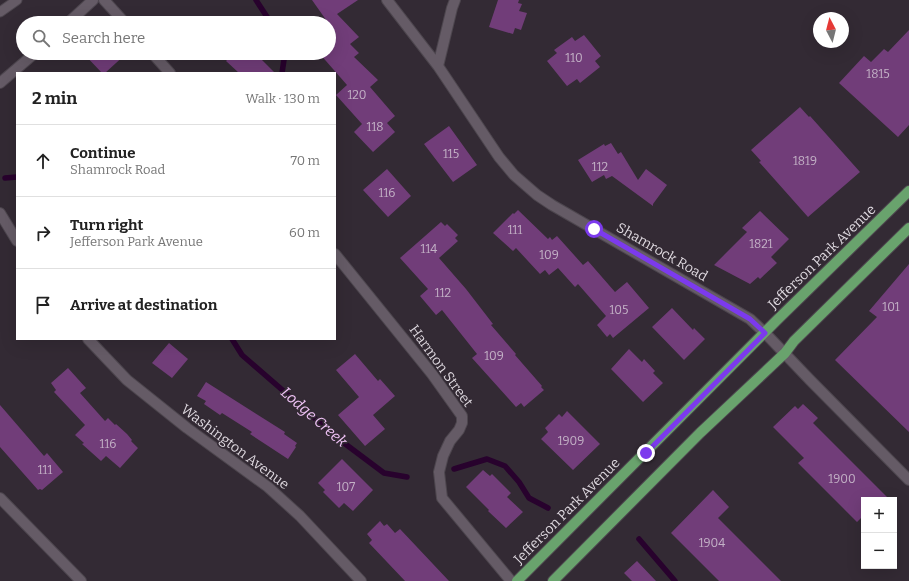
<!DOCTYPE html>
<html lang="en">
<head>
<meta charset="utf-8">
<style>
  :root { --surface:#fff; --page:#f6f6f6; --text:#222; --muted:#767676; --line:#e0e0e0 }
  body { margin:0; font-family:Bitter,serif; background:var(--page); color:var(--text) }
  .controls { position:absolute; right:12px; bottom:12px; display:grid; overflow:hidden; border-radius:0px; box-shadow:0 4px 16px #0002 }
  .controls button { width:36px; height:36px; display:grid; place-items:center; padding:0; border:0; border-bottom:1px solid var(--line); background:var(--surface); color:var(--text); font:20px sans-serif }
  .compass { position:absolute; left:813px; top:12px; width:36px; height:36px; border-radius:50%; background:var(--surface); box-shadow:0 4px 16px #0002; rotate:353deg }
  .stop { position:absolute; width:12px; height:12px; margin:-9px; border:3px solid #7c3aed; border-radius:50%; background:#fff }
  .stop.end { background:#7c3aed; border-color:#fff; box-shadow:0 1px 4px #0008 }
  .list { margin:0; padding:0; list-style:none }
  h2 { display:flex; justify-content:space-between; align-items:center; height:52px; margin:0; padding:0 16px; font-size:17px }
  h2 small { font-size:13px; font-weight:400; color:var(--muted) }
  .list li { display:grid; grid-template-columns:26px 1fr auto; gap:12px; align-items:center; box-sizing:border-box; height:72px; padding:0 16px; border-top:1px solid var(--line) }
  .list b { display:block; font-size:15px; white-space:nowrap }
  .list p { margin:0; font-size:13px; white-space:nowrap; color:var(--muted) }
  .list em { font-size:13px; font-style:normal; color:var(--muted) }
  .icon { flex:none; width:22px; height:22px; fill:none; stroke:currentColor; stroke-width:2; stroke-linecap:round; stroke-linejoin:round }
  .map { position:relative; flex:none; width:909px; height:581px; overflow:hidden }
  .search { position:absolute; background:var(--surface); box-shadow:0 4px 16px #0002; left:16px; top:16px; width:320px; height:44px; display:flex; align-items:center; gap:10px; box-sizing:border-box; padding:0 14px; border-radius:22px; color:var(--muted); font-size:15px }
  .panel { position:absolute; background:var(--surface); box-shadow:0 4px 16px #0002; left:16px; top:72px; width:320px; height:268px; border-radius:0px }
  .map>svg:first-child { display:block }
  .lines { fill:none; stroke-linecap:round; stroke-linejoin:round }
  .stream { stroke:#28022d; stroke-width:5.5 }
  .building { fill:#713d79 }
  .service-casing { stroke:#4d464e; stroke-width:11 }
  .minor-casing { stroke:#4d464e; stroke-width:12 }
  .tertiary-casing { stroke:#4d464e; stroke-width:12 }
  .primary-casing { stroke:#4d464e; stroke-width:12 }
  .service { stroke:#655b66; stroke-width:9 }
  .minor { stroke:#655b66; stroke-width:10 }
  .tertiary { stroke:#655b66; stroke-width:10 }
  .primary { stroke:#69a36d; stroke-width:10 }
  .route { stroke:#7c3aed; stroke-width:5 }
  .labels { text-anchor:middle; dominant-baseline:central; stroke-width:3.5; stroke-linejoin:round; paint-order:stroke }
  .number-label { font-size:12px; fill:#c3b1c6 }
  .street-label { font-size:14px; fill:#ded8df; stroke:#332a34 }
  .water-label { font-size:15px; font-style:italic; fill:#f1c4f7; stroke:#332a34 }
</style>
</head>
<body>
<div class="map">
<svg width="909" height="581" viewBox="0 0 909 581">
  <rect width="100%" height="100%" fill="#332a34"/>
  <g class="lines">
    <path class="stream" d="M256,0L271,23
      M282,73L285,53
      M5,178L17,177
      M232,339L242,355L340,440L384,473L407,477
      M454,469L487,459L505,466L519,482L529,498L548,508
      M639,539L675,581"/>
  </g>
  <path class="building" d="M312,0H358L337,14L359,37L350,44L359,53L354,57L378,80L370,87L395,116L387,123L395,132L373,152L354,132L362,124L336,95L347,85L319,53H329V41L336,34Z
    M498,0H519L518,3L522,4L519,11L527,13L521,30L515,28L513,34L489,27Z
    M909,30V125L898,137L839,83L864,56L871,62L884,49L888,52Z
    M584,35L601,56L595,61L600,67L580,83L577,79L567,86L547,61L557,53L554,50L572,37L575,41Z
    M83,53H127L105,73H102Z
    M234,53H255L275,73H239L226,61Z
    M800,107L809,117L810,116L860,172L808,217L759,162L761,161L751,150Z
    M449,126L477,165L453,182L424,144Z
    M611,143L618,154L621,152L638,180L646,169L667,185L653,204V206L612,176L606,179L604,175L592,182L578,160L604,144L605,146Z
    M387,169L411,196L388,217L363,190Z
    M518,210L548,239L550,237L552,240L557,236L583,265L588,261L615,292L627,282L649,308L613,338L610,334L607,337L597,325L606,316L578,284L575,287L558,268L549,275L545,270L540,274L516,248L513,251L493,233L513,213L514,214Z
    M760,211L789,239L771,257L777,263L760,279L758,277L750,284L714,265L747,232L742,228Z
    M441,222L445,226L447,224L458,235L455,238L458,241L439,258L466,289L493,324L491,325L516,354L515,355L542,386L541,387L544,390L524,407L521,403L516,407L472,358L477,354L442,310L436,315L420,296L428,289L400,258Z
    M909,264V432L835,360L877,317L869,311Z
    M672,308L693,330L694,328L705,339L684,360L652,327Z
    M169,343L188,359L172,378L152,363Z
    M629,349L642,362L644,359L655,371L653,373L663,383L643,402L611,369Z
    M355,354L378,381L380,379L395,396L373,415L385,429L365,446L338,415L359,397L336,370Z
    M68,368L86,388L80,393L105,421L108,418L115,425L116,424L127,434L132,440L131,441L138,448L120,468L106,456L101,461L82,444L84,443L75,435L85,425L54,392L56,390L51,383Z
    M206,382L285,432L284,434L297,443L295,446L296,447L288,459L250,434L252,432L222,413L220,415L204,404L206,401L197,396Z
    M803,404L818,418L813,423L890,500H864V515L857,522L798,463L804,458L773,427L795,406L798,409Z
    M0,405L44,456L47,453L63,472L42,490L40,489L38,490L0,447Z
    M567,411L600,444L573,470L541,439L548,432L545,428L559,414L562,417Z
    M342,459L373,490L353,511L344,503L339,508L323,492L325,490L318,483Z
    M483,470L490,476L492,474L511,493L507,497L523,512L506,528L488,511L489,510L466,487Z
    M713,490L729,507L718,518L781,581H719L671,533Z
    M380,521L384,526L387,524L395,533L400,529L449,581H405L369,543L372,540L367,534Z
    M637,561L656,581H632L624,573Z"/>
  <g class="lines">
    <g class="service-casing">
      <path id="service" d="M0,12L17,0"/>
    </g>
    <g class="minor-casing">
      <path id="minor" d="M104,0L125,23
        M387,0L438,66L499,157L514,175L537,195L552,205L750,319L765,333
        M68,23L93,0
        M152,53L170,73
        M438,66L452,8L455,0
        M0,83L35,53
        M0,213L17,241
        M335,254L432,374L462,416V423L459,430L450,441L443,456L439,472L442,498L511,581
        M88,339L127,380L187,428L268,487L300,516L361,581
        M0,498L81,581"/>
    </g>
    <g class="tertiary-casing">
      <path id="tertiary" d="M765,333L811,381L909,480"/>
    </g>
    <g class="primary-casing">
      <path id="primary" d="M517,581L777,320L909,191
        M553,581L700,433L785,353L794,341L909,228"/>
    </g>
    <use href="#service" class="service"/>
    <use href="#minor" class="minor"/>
    <use href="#tertiary" class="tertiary"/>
    <use href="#primary" class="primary"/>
  </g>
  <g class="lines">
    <path class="route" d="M594,229L750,319L765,333L646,453"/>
  </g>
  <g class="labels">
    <g class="number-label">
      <text x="574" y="58">110</text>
      <text x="878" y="74">1815</text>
      <text x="357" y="95">120</text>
      <text x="375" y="127">118</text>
      <text x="451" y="154">115</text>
      <text x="805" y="161">1819</text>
      <text x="600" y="167">112</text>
      <text x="387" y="193">116</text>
      <text x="515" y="230">111</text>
      <text x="761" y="244">1821</text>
      <text x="429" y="249">114</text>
      <text x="549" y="255">109</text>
      <text x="443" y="293">112</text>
      <text x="891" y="307">101</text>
      <text x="619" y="310">105</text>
      <text x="494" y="356">109</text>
      <text x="571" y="441">1909</text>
      <text x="108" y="444">116</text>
      <text x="45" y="470">111</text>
      <text x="842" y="479">1900</text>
      <text x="346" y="487">107</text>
      <text x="712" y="543">1904</text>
    </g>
    <g class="street-label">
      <text transform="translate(662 252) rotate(30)">Shamrock Road</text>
      <text transform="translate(822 257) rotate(-44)">Jefferson Park Avenue</text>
      <text transform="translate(441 366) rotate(54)">Harmon Street</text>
      <text transform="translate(235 447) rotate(37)">Washington Avenue</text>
      <text transform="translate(567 511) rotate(-45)">Jefferson Park Avenue</text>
    </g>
    <g class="water-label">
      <text transform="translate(314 417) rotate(41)">Lodge Creek</text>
    </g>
  </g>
</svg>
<div class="controls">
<button>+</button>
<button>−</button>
</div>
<svg class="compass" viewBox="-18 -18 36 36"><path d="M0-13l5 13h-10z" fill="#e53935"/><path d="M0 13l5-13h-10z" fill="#767676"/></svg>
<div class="stop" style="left:594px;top:229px"></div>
<div class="stop end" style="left:646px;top:453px"></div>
<div class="search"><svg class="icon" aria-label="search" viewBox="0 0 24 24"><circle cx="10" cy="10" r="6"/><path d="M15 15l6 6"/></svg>Search here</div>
<section class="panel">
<h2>2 min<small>Walk · 130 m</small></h2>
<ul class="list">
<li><svg class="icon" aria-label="ahead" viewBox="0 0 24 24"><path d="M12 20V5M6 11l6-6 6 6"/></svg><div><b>Continue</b><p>Shamrock Road</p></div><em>70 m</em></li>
<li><svg class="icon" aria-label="right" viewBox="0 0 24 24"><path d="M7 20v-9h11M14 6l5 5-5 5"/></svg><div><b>Turn right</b><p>Jefferson Park Avenue</p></div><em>60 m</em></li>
<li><svg class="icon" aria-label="arrive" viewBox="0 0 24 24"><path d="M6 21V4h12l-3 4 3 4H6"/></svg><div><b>Arrive at destination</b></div></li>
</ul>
</section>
</div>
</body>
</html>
